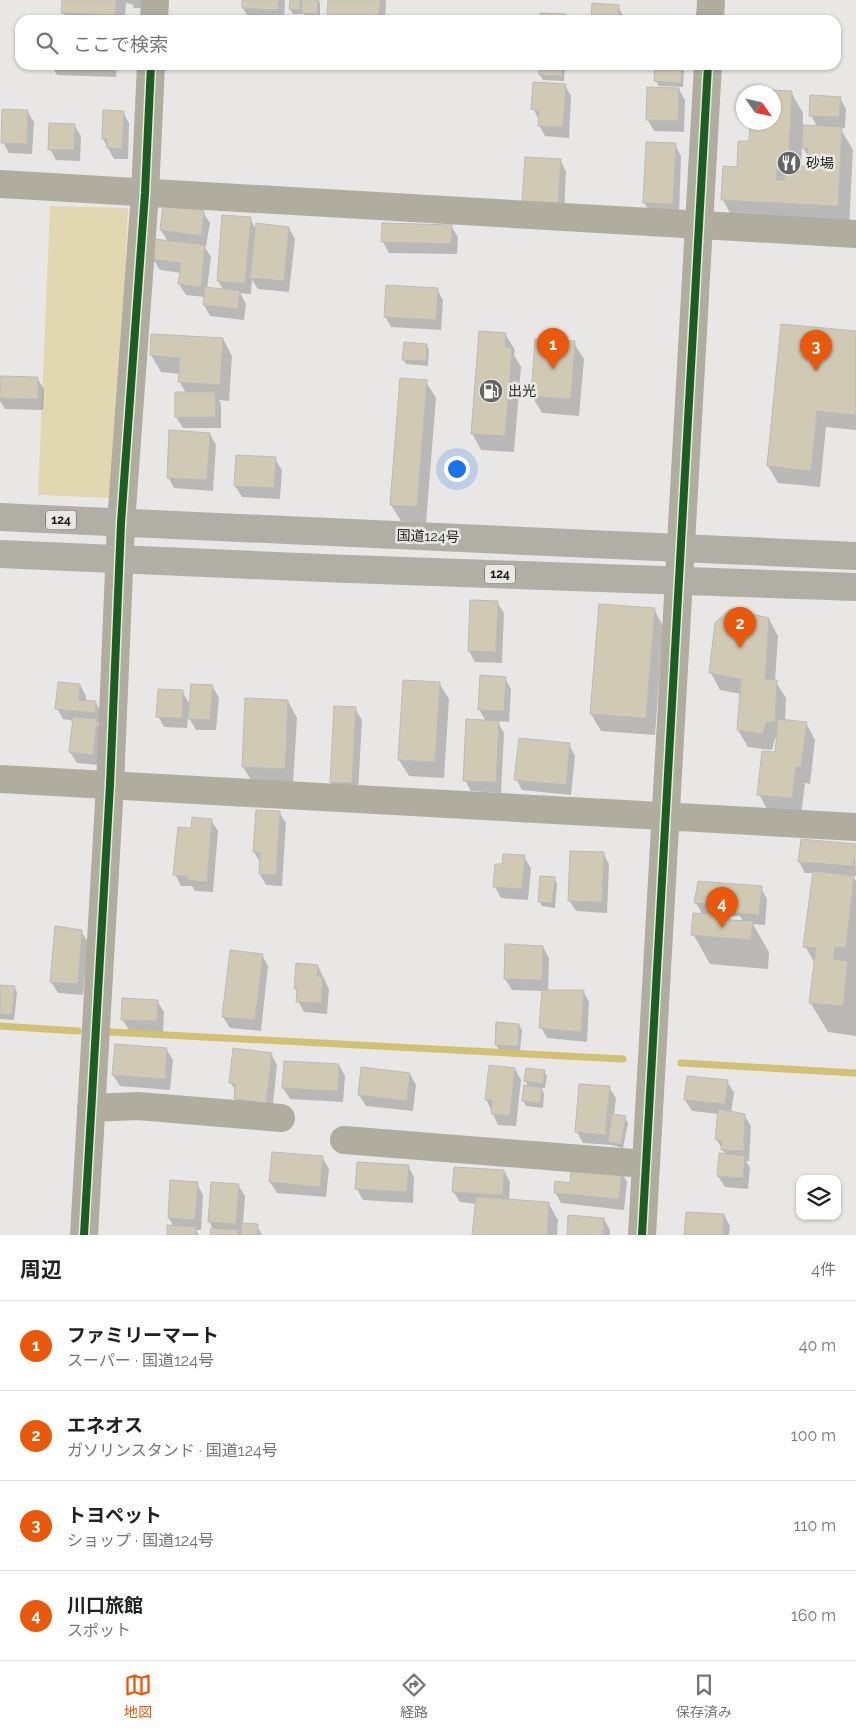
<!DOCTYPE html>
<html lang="ja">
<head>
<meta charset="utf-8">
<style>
  :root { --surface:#fff; --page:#f6f6f6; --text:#202124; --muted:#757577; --line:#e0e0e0; --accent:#ea580c }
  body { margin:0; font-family:Raleway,"Noto Sans JP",sans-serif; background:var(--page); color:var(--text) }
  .controls { position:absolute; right:15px; bottom:15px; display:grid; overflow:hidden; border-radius:10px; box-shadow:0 1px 4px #0004 }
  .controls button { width:45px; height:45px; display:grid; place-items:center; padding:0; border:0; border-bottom:1px solid var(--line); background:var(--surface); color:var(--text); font:25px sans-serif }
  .compass { position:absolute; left:736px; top:85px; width:45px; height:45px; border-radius:50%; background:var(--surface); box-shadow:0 1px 4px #0004; rotate:124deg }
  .you { position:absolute; left:456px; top:468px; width:18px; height:18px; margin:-12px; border:4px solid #fff; border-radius:50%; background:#1a73e8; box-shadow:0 0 0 8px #1a73e833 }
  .badge { display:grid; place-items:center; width:32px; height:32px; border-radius:50%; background:var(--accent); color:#fff; font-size:16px; font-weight:700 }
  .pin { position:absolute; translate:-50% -41px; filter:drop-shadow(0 1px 2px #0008) }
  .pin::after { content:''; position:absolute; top:26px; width:18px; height:15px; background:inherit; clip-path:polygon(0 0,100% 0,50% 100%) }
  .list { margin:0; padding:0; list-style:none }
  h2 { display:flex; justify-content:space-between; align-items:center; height:65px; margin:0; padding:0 20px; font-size:21px }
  h2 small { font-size:16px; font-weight:400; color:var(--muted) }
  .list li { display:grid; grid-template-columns:32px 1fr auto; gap:15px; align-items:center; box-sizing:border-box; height:90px; padding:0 20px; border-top:1px solid var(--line) }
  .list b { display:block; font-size:19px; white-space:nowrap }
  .list p { margin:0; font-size:16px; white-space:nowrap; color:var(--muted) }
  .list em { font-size:16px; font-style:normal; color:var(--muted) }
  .icon { flex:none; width:28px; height:28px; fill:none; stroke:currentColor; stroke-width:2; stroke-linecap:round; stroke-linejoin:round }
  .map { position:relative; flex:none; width:856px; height:1235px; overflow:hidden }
  .search { position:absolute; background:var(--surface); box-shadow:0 1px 4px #0004; left:15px; right:15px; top:15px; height:55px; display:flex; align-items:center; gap:12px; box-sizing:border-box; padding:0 18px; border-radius:15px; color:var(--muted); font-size:19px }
  .sheet { height:425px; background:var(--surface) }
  nav { display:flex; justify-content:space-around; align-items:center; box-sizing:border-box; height:70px; border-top:1px solid var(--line); background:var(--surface); font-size:14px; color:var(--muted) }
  nav a { display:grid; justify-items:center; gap:2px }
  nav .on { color:var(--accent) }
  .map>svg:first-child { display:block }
  .green { fill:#e1d8b2 }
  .shadow { fill:#0003; fill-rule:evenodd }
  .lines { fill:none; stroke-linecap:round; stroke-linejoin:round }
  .stream { stroke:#d2c074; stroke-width:7 }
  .building { fill:#d0cab5; stroke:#bcbbba }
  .minor { stroke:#b0ac9e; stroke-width:28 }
  .highway { stroke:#b1aea5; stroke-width:28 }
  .cycleway-casing { stroke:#e9e8e4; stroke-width:11 }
  .cycleway { stroke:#1b5e20; stroke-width:8 }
  .labels { text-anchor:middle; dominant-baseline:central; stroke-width:5; stroke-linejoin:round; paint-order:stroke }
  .shield { fill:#e9e8e4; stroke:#5a5a58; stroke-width:1 }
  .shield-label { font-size:12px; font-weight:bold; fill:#1d1d1c }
  .poi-label { font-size:14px; fill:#1d1d1c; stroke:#e9e8e4; text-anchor:start }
  .street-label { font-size:14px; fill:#1d1d1c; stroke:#e9e8e4 }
</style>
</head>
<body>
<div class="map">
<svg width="856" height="1235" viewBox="0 0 856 1235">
  <rect width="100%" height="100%" fill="#e8e7e5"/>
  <path class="green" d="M50,206L128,208L116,498L38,495Z"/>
  <path class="shadow" d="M63,0H147V8H134L132,4L126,3L125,20H67L63,13Z
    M244,0H285L284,20L249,19L243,8Z
    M291,0H319L320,3V18H306L302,11V14H293L290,9Z
    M329,0H386L385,20H331L328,16Z
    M618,6L625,20H592Z
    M51,65H117L116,77L57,75Z
    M540,65H565L564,81L543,80L540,75Z
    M657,65H683L684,68L683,87L659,86L656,81Z
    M565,85L571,96L569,138L545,136L539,125V120L533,108Z
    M679,89L685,100L684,132L654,131L648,120Z
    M772,91L791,92L803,113V127H817L811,115L840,98L846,109L845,128H840L853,150L849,227L735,222L723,200L724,167L738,168L750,143L774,122V92ZM802,146L809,158L808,167H801Z
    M27,111L34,122L32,154L9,153L3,142Z
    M123,112L129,123L128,159H114L103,139Z
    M74,125L81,136L80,161L56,160L50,149Z
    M675,145L681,156L679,215L651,214L644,202Z
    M560,160L566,171L564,214L530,212Z
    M203,212L210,223L206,246H204L211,257L207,289L224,291L218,281L250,218L256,230L289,228L295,239L289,292L258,289L252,280L251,294L240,293L246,304L244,320L210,316L204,305L205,297L186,295L179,284L181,273L160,270L153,259L168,242L161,230Z
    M451,226L458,237L457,254L389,253L383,242Z
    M437,289L443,300L441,330L391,327L385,316Z
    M856,332V430L826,427L820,487L778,483L768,466Z
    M505,334L515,350L514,355L521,367L514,452L481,450L472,433Z
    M223,339L232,356L229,401L219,400L221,404V428H183L176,417V394L186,393L179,381L180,374L161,372L151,355Z
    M536,340L574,343L584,359L579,416L542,413L532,396Z
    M426,345L429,350L428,366L406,364L403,359Z
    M0,377L37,378L44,389L43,410L5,409L0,401Z
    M426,382L436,398L426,523L401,521L391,505Z
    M210,434L216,445L213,491L174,488L168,477Z
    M275,459L282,470L280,499L242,497L235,486Z
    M497,602L504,613L502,663L475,662L469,651Z
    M654,609L663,626L655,735L601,731L591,714Z
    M769,619L778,636L775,681L786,698L785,721L806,723L815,740L810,784L805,783L801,815L768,811L759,794L776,753L778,738H775L772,750L748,747L738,730L741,694L720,690L711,673Z
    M505,678L511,689L509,722L497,721L504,733L501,793L471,791L465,780L486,722L479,709Z
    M439,683L449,699L444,778L409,776L399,760Z
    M80,685L86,696V702L96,703L102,714L101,723H97L102,732L99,765L77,763L70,752L74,721L63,719L57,708Z
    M212,686L219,698L216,730H196L188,716L187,728L164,727L158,716L182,691L190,705Z
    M288,701L297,718L293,785L253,783L243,767Z
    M355,709L362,720L358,794L337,793L331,782Z
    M569,744L575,756L571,795L522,790L516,779Z
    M257,811L279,812L286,823L282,886L266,885L260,874L261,864L254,852Z
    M211,820L218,831L213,892L195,891L192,886H181L175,874L192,830Z
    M855,845L856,876H853L856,881V1036L828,1032L810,1002L815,964L805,946L814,873H805L799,862Z
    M603,853L609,864L607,913L576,911L569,900Z
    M524,857L531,868L528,900L501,898L495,887L503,865Z
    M554,878L557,883L555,908L542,906L539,901Z
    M761,888L767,899L765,925L753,924L769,952L768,969L710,964L693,934L703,915L696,903ZM728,916H740L743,921H731Z
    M81,931L88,942L83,995L58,993L51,982Z
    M507,946L543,947L549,958L548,992L583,991L589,1002L587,1042L547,1038L541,1027L543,991L512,990L505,979Z
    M262,955L268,966L261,1031L230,1028L223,1017Z
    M318,966L329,989L327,1014L304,1012L298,1001V994L295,989Z
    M0,986L14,987L17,992L14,1020L0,1019Z
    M157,1001L164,1012L163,1032L129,1030L122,1019Z
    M497,1024L519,1025L522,1030L520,1051L499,1050L496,1045Z
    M116,1045L166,1049L173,1060L170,1090L120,1086L113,1075Z
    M271,1054L277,1065L272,1114L241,1110L235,1099L236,1091L230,1082Z
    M339,1065L345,1076L343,1102L290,1099L283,1088Z
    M515,1069L521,1080L516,1126L498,1125L486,1099Z
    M544,1071L547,1076L545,1088H541L544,1094L543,1108L526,1106L523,1100L529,1087L525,1081Z
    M410,1074L416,1085L413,1111L366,1106L359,1095Z
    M727,1081L734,1093L731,1113L744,1115L751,1126L749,1161H746L750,1168L748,1189L725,1187L718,1176L726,1155L716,1139L719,1114L692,1111L685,1100Z
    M609,1087L616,1098L614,1116L625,1118L628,1123L623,1148L612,1145L583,1143L577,1132Z
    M322,1157L329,1169L326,1197L277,1193L270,1182Z
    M408,1166L414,1177L413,1203L363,1200L357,1189Z
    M504,1171L510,1182L509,1201L549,1204L558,1220L557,1235H474L476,1204L460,1202L453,1191Z
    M621,1171L627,1182L624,1210L561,1203L555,1192L571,1184Z
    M197,1184L203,1195L201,1230H196L199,1235H168L174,1227L169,1218Z
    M238,1185L245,1196L243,1224L257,1226L262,1235H212L213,1229L209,1221Z
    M724,1215L730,1226L729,1235H686Z
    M604,1219L610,1230V1235H568Z"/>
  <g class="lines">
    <path class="stream" d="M0,1026L78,1031
      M110,1032L623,1059
      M681,1063L856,1073"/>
  </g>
  <path class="building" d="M62,0H116L115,15L61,13Z
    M242,0H279L278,10L242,8Z
    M290,0H300V10L289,9Z
    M302,0H318L317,14L302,13Z
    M328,0H380L379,17L327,16Z
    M592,3L619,5L618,15L624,16L623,20H591Z
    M540,13L566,14V20H540Z
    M539,65H563L562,76L539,75Z
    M655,65H682L681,83L654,81Z
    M533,82L566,84L563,127L538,126L539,112L531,109Z
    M647,87L679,88L678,121L646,120Z
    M771,90L792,91L788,170L777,169L776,180H784L785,172L797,173L798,166H807L808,149L802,148L803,125L842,127L838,206L721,200L723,166L737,167L738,141H749L750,122H774V92H770Z
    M810,95L841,97L839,117L809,116Z
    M2,109L28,110L27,144L1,143Z
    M103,110L124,111L122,149L107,148V139H102Z
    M49,123L75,124L74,150H48Z
    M646,142L676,143L673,204L643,203Z
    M525,157L561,159L558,203L522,201Z
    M163,205L204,211L201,236L160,230Z
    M222,215L251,217L245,284L217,281Z
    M256,223L289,227L284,281L250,278Z
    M382,223L452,225L451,244L381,242Z
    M154,239L205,245L201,287L178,284L181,263L152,259Z
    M386,285L438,288L436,320L384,317Z
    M205,287L240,291L238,309L203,305Z
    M781,324L856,331V415L817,411L811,471L767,466Z
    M479,331L506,333L505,346L512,349L505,436L471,434Z
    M151,334L223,338L220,385L178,382L180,358L150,355Z
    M535,339L575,341L571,399L531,396Z
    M404,342L427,344L426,361L402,360Z
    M0,376L38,377V399L0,398Z
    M400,378L427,380L417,507L390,505Z
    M175,392H215L216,417H175Z
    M169,430L210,433L207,480L167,478Z
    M236,455L276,457L274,488L234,486Z
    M470,600L498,601L496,652L468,651Z
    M599,604L655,608L646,718L590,714Z
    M730,609L769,618L765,679L777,680L775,722H766L763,734L737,730L741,679L709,673L715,623Z
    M480,675L506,677L504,711L478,710Z
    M403,680L440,682L435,762L398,760Z
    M58,682L80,684L79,700L96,701L95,713L55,709Z
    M191,684L213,685L210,720L188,719Z
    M158,689L183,690L182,718L156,717Z
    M245,698L288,700L285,769L242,767Z
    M334,706L356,707L352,783L330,782Z
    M73,717L97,719L93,755L69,752Z
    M466,719L499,721L496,782L463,781Z
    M778,719L807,722L801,767H796L792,798L757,795L762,751L775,752Z
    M519,738L570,743L566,785L514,780Z
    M256,810L280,811L276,875L259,874L260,853L253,852Z
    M192,817L212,819L207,882L187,880L188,876L173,875L178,827L191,828Z
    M801,839L856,844L853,866L798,862Z
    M570,851L604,852L602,902L568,901Z
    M503,854L525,855L522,889L493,887L495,864H502Z
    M813,871L854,876L846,948L835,947L833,959L848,961L843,1006L809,1003L816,948L803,947Z
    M540,876L555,877L552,903L538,902Z
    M698,881L762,886L759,915L736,913L735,906L694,903Z
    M693,913L730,915L729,920L753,921L751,940L691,935Z
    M55,926L82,930L78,984L50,982Z
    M505,944L543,946L542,980L504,979Z
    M230,950L263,954L255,1020L222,1017Z
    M296,963L318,965L317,976L323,977L321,1003L296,1002L297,989H294Z
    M0,985L15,986L12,1015L0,1014Z
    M542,990H584L581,1032L539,1028Z
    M122,998L158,1000L157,1021L121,1020Z
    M496,1022L519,1024L518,1046L495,1045Z
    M115,1044L167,1048L165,1079L112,1075Z
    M233,1048L272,1053L266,1103L234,1099L235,1084L229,1083Z
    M284,1061L339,1064L338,1091L282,1088Z
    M489,1065L515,1068L510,1116L491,1114L492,1100H485Z
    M361,1067L410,1073L407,1101L358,1095Z
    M526,1068L545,1070L543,1084L524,1081Z
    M687,1076L728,1080L725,1104L684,1100Z
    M579,1084L610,1086L605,1135L575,1132Z
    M524,1085L542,1088L540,1103L522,1101Z
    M718,1109L745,1114L744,1151L721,1150L722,1141L715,1139Z
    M612,1114L626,1116L621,1144L608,1142Z
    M272,1152L323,1156L320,1187L269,1182Z
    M719,1153L745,1156L743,1178L717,1176Z
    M357,1162L409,1165L407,1192L355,1189Z
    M571,1164L622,1169L619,1199L554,1193L555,1181L570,1183Z
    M454,1167L504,1170L503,1195L452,1192Z
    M170,1180L198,1182L195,1220L168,1218Z
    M211,1182L239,1184L236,1224L208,1222Z
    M476,1197L549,1202L547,1235H472Z
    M686,1212L724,1214L723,1235H684Z
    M568,1215L604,1218L603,1235H567Z
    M242,1223L258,1224L257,1235H241Z
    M167,1225L196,1227L195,1235H167Z
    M211,1228L238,1230V1235H210Z"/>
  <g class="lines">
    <path class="minor" d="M154,20L155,0
      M710,20L711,0
      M0,184L856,234
      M0,779L856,827
      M91,1108L138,1106L281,1118
      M344,1140L646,1164
      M84,1235L110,785L121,523L145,193L151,65
      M642,1235L708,65"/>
    <path class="highway" d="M0,517L856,556
      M0,554L322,568L856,587"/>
    <g class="cycleway-casing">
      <path id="cycleway" d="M84,1235L110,785L121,523L145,193L151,65
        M642,1235L708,65"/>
    </g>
    <use href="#cycleway" class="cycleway"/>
  </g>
  <defs>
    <g id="restaurant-disc" transform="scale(1.25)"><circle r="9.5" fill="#646462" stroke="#e9e8e4"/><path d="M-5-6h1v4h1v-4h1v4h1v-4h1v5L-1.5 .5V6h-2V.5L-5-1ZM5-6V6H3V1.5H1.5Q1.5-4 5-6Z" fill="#fff"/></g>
    <g id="fuel-disc" transform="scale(1.25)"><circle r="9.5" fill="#646462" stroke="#e9e8e4"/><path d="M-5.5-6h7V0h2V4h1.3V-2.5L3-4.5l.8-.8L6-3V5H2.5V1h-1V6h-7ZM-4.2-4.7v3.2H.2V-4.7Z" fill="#fff"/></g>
  </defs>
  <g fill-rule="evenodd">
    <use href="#restaurant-disc" x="789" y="163"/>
    <use href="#fuel-disc" x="491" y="391"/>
  </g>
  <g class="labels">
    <g class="shield">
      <rect x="46" y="510.5" width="30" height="19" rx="4"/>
      <rect x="485" y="564.5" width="30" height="19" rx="4"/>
    </g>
    <g class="shield-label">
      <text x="61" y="520">124</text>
      <text x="500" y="574">124</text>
    </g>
    <g class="poi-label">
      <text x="806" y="163">砂場</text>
      <text x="508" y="391">出光</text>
    </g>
    <g class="street-label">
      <text transform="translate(428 536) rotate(2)">国道124号</text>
    </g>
  </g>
</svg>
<div class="controls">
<button><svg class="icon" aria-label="layers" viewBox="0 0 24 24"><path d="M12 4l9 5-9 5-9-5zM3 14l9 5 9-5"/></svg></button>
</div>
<svg class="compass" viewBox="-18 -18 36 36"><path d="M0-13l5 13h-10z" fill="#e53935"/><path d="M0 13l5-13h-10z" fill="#757577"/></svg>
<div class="you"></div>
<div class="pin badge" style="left:553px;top:369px">1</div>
<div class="pin badge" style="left:740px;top:648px">2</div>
<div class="pin badge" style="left:816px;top:371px">3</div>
<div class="pin badge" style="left:722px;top:928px">4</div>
<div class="search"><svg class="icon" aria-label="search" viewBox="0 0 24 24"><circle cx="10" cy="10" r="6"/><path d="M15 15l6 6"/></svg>ここで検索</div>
</div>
<section class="sheet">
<h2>周辺<small>4件</small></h2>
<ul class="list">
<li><span class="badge">1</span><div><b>ファミリーマート</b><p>スーパー · 国道124号</p></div><em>40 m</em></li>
<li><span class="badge">2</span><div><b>エネオス</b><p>ガソリンスタンド · 国道124号</p></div><em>100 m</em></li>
<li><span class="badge">3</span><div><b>トヨペット</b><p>ショップ · 国道124号</p></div><em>110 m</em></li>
<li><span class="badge">4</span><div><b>川口旅館</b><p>スポット</p></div><em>160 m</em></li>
</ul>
</section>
<nav>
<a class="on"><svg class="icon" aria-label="map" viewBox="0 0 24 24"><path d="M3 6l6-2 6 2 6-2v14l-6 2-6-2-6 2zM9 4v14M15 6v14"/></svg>地図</a>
<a><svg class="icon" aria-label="directions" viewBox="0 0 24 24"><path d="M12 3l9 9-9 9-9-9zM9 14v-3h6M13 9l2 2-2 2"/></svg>経路</a>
<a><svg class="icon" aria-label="saved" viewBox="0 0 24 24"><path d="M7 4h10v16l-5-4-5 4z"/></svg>保存済み</a>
</nav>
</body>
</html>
